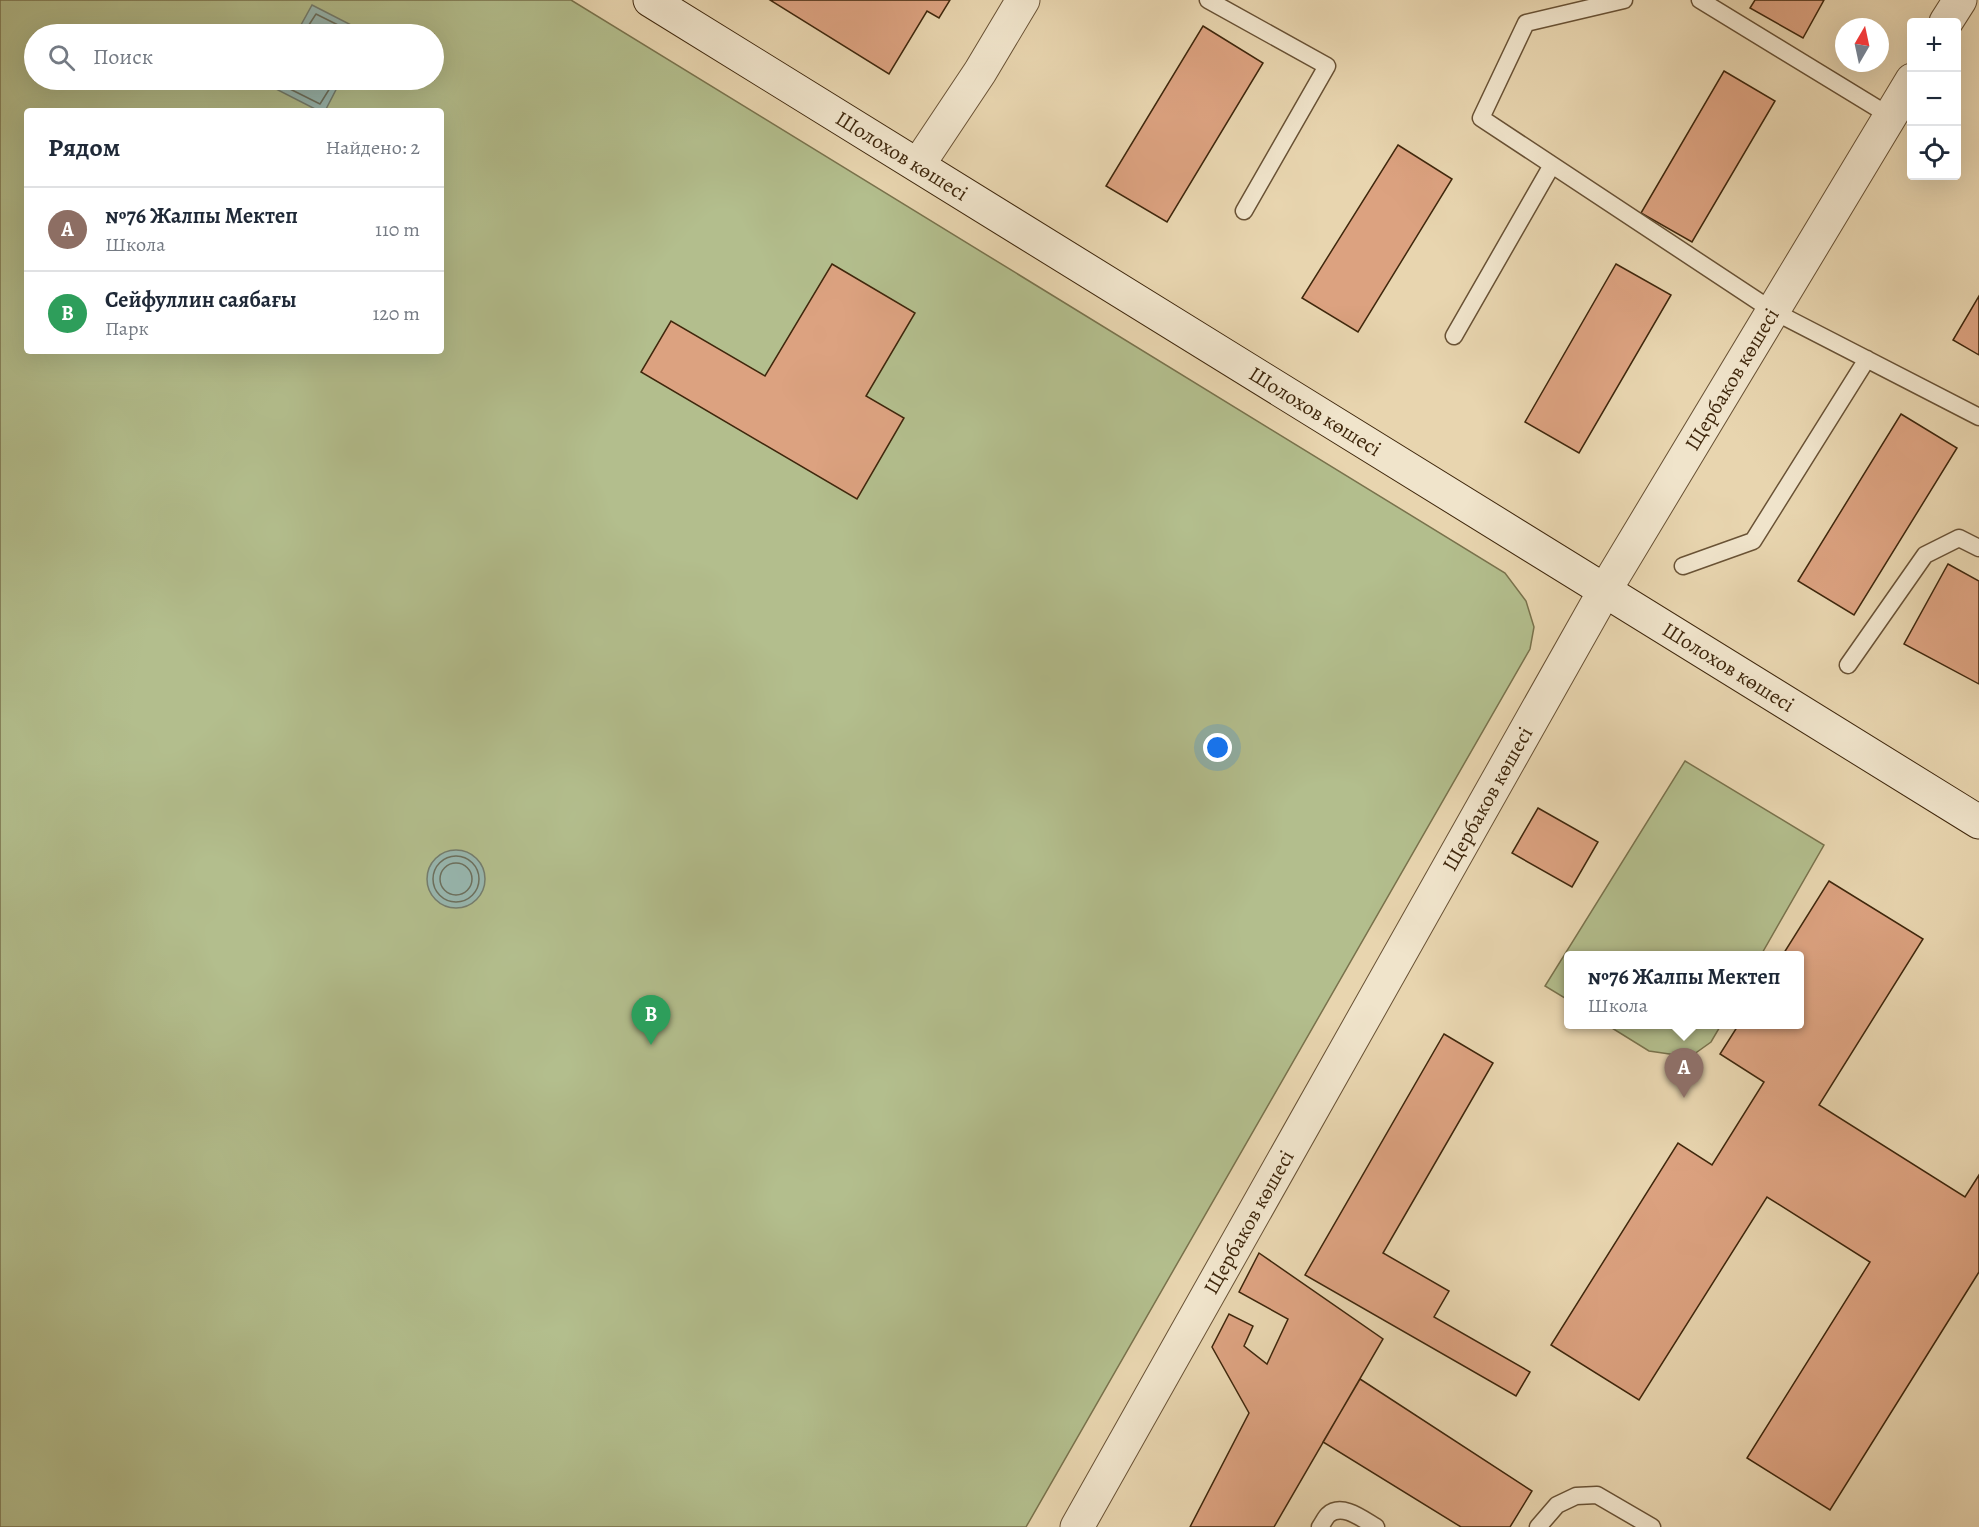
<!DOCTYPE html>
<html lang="ru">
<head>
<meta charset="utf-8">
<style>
  :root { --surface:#fff; --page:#f6f6f7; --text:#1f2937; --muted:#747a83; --line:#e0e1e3; --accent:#111827 }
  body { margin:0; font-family:Alegreya,serif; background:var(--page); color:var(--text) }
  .controls { position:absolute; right:18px; top:18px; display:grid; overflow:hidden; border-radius:6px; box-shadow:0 6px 24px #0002 }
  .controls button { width:54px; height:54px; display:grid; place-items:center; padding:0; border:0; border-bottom:2px solid var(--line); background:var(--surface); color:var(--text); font:30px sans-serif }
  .compass { position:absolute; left:1835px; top:18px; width:54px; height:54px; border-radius:50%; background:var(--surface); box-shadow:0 6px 24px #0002; rotate:9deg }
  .you { position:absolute; left:1218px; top:748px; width:21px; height:21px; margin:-15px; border:4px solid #fff; border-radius:50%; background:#1a73e8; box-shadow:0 0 0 9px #1a73e833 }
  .badge { display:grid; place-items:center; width:39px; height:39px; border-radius:50%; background:var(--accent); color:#fff; font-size:20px; font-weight:700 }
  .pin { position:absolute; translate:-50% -50px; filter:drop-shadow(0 2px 3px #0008) }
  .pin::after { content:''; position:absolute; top:32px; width:21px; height:18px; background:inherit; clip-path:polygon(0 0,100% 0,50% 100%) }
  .popup { position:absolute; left:1564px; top:951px; width:240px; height:78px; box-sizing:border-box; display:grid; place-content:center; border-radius:6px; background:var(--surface); filter:drop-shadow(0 2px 4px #0005); font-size:20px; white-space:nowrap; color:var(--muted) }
  .popup b { font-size:22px; color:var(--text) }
  .popup::after { content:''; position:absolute; left:50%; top:100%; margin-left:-12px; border:12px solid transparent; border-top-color:var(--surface) }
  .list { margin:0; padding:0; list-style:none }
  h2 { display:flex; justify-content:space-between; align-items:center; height:78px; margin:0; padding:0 24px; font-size:26px }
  h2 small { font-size:20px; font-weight:400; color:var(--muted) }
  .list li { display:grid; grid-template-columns:39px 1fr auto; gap:18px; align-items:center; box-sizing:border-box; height:84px; padding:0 24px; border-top:2px solid var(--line) }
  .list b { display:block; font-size:22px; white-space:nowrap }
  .list p { margin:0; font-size:20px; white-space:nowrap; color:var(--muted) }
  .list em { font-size:20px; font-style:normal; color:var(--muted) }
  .icon { flex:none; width:33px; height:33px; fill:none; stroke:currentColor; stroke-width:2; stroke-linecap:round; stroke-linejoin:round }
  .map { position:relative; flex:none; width:1979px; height:1527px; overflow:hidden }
  .search { position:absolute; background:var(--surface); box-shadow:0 6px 24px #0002; left:24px; top:24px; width:420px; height:66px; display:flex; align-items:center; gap:15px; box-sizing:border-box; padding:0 21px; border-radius:33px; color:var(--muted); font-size:22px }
  .panel { position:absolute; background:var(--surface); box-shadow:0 6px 24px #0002; left:24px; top:108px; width:420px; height:246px; border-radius:6px }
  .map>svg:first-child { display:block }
  .green { fill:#b3be8d; stroke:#79724c; stroke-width:1.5; fill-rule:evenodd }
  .water { fill:#98b8b1; stroke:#747e6f; stroke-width:1.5 }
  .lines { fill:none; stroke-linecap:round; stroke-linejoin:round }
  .shore { stroke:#6c705e; stroke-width:1.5 }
  .building { fill:#dca280; stroke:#3f270c; stroke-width:1.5 }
  .service-casing { stroke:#695235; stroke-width:19 }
  .minor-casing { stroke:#695235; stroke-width:35 }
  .tertiary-casing { stroke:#695235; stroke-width:35 }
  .secondary-casing { stroke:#3f270c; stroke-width:35 }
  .service { stroke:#f0e4cb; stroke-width:16 }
  .minor { stroke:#f0e4cb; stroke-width:33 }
  .tertiary { stroke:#f0e4cb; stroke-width:33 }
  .secondary { stroke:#f0e4cb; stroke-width:33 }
  .labels { text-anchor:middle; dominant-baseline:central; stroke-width:4.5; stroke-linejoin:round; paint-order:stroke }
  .street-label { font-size:21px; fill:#3f270c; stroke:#f0e4cb }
</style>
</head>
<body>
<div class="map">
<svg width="1979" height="1527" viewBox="0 0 1979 1527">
  <rect width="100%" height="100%" fill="#e8d5af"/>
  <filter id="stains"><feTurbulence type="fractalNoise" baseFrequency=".00333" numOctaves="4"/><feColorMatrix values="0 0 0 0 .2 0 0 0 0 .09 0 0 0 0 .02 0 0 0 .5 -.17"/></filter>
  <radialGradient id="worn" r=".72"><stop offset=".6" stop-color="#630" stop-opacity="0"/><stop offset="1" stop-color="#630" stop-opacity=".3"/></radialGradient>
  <path class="green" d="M0,0H571L1505,573L1526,601L1534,627L1530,649L1026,1527H0ZM34,34H434V80H34ZM27,111H441V351H27Z
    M1685,761L1824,845L1761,955L1568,956V1000L1545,986Z
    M1607,1025H1721L1711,1042L1690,1057L1649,1051Z"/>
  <path class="water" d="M312,5L365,32L364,34H296Z
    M273,80H341L325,111H319L270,86Z
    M427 879a29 29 0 1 1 58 0a29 29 0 1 1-58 0Z"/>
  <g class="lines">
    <path class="shore" d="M303,34L316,14L356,34
      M278,80L280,84L320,104L335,80
      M433 879a23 23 0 1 1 46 0a23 23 0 1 1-46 0Z
      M440 879a16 16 0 1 1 32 0a16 16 0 1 1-32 0Z"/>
  </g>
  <path class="building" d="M770,0H950L939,18L927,11L889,74Z
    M1755,0H1824L1803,38L1750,8Z
    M1203,26L1263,63L1167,222L1106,186Z
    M1724,71L1775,101L1692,242L1641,213Z
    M1398,145L1452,179L1358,332L1302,298Z
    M832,264L915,313L866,396L904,418L857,499L641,372L671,321L765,376Z
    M1616,264L1671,295L1579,453L1525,422Z
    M1979,296V355L1953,340Z
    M1901,414L1957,448L1854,615L1798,581Z
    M1948,564L1979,581V684L1904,644Z
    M1538,808L1598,842L1572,887L1512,853Z
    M1829,881L1923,939L1819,1105L1965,1197L1979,1175V1272L1830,1510L1747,1458L1870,1262L1767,1197L1639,1400L1551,1345L1678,1143L1712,1165L1764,1082L1720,1054L1739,1024H1800V956H1782Z
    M1444,1034L1493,1063L1383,1253L1449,1291L1434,1317L1530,1372L1516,1396L1305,1275Z
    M1259,1253L1383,1339L1274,1527H1190L1249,1413L1212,1347L1229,1314L1253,1326L1244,1346L1267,1364L1288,1319L1239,1292Z
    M1360,1379L1532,1491L1510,1527H1461L1323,1442Z"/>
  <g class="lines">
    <g class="service-casing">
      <path id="service" d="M1208,0L1327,66L1244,211
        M1624,0L1526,23L1481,118L1773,311L1979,417
        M1700,0L1890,116
        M1454,336L1552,165
        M1683,566L1753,541L1867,359
        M1848,665L1925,555L1959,538L1979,548
        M1320,1527C1323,1523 1325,1518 1328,1515C1342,1502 1364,1520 1376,1527
        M1538,1527L1557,1505L1576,1496L1597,1495L1652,1527"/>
    </g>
    <g class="minor-casing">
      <g id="minor">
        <path d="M1946,22L1960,0"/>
        <path d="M918,165L980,72L1023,0"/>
        <path id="s1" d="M1605,590L1912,80"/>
      </g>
    </g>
    <g class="tertiary-casing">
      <g id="tertiary">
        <path id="s2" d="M1077,1527L1605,590"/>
      </g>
    </g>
    <g class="secondary-casing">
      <g id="secondary">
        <path id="s3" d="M650,0L1979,822"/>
      </g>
    </g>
    <use href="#service" class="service"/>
    <use href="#minor" class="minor"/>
    <use href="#tertiary" class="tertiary"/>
    <use href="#secondary" class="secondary"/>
  </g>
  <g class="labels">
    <g class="street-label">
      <text stroke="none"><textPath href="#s3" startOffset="296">Шолохов көшесі</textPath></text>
      <text stroke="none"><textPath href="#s1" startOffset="246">Щербаков көшесі</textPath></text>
      <text stroke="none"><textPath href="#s3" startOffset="782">Шолохов көшесі</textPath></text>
      <text stroke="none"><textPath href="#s3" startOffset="1268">Шолохов көшесі</textPath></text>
      <text stroke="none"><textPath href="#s2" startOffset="836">Щербаков көшесі</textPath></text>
      <text stroke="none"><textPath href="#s2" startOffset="350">Щербаков көшесі</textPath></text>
    </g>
  </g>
  <rect width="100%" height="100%" filter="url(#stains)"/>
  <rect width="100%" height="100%" fill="url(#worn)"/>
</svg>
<div class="controls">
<button>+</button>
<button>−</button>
<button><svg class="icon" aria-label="locate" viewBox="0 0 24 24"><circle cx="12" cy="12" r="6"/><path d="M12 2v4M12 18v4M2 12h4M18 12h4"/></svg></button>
</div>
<svg class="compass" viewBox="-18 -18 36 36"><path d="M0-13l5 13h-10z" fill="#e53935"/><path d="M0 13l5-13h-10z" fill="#747a83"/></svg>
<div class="you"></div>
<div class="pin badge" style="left:1684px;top:1098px;background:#8d6e63">A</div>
<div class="popup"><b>№76 Жалпы Мектеп</b>Школа</div>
<div class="pin badge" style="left:651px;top:1045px;background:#2e9e5b">B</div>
<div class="search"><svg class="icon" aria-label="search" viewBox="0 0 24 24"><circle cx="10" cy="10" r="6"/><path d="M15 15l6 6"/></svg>Поиск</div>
<section class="panel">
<h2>Рядом<small>Найдено: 2</small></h2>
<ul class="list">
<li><span class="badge" style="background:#8d6e63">A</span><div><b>№76 Жалпы Мектеп</b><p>Школа</p></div><em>110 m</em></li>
<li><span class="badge" style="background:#2e9e5b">B</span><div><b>Сейфуллин саябағы</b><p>Парк</p></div><em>120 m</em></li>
</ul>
</section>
</div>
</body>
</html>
